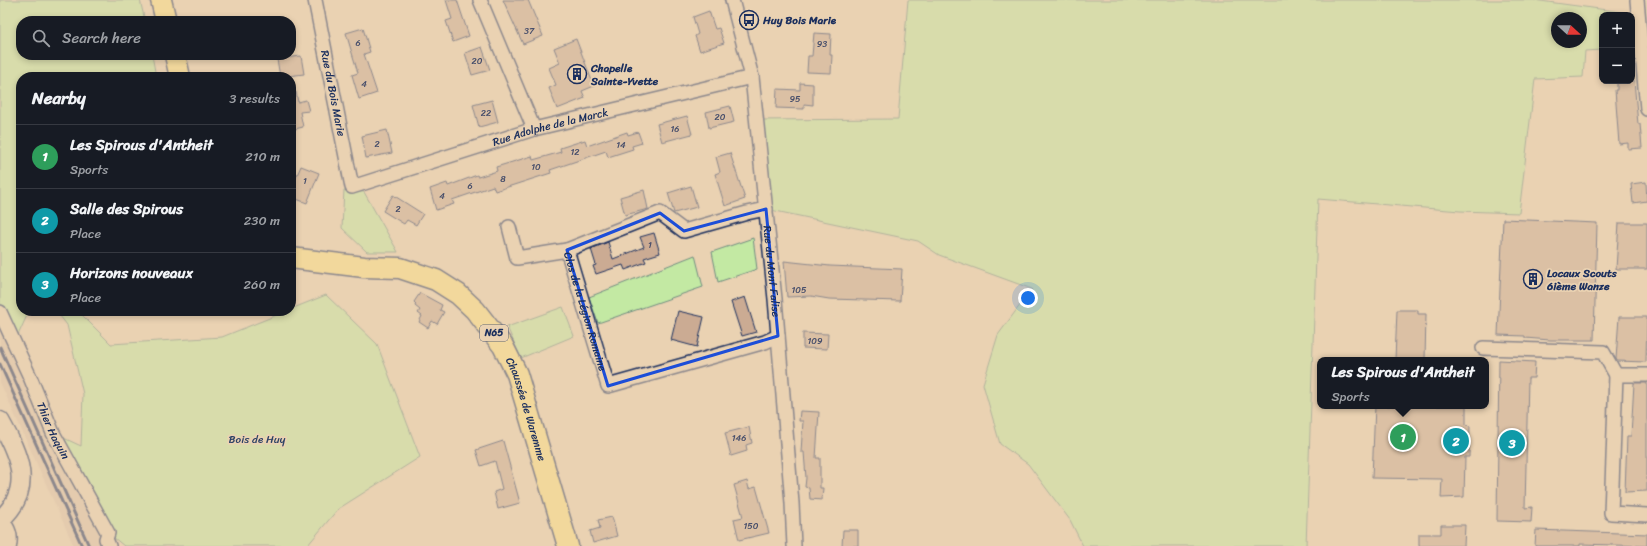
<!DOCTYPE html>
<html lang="en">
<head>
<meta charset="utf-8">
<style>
  :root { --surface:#171b24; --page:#242831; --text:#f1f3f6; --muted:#9ea1a6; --line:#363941; --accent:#7c3aed }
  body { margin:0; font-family:Sriracha,sans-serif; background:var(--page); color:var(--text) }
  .controls { position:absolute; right:12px; top:12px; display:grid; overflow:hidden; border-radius:8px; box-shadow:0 2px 6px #0003 }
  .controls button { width:36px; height:36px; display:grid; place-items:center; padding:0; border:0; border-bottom:1px solid var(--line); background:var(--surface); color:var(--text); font:20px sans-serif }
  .compass { position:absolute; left:1551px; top:12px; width:36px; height:36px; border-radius:50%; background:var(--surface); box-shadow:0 2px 6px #0003; rotate:111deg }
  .you { position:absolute; left:1028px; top:298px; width:14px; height:14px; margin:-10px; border:3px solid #fff; border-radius:50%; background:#1a73e8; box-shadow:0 0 0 6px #1a73e833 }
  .badge { display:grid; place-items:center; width:26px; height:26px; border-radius:50%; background:var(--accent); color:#fff; font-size:13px; font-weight:700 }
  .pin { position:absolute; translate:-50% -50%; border:2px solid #fff; box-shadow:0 1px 4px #0006 }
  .popup { position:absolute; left:1317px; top:357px; width:172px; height:52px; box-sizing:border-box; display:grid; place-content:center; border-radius:8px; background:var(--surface); filter:drop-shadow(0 1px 3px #0005); font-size:13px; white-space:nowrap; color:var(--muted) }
  .popup b { font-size:15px; color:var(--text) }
  .popup::after { content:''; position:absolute; left:50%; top:100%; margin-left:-8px; border:8px solid transparent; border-top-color:var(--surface) }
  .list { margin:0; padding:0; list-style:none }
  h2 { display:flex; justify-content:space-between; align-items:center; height:52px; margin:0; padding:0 16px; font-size:17px }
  h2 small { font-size:13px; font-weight:400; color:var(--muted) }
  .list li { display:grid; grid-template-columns:26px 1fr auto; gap:12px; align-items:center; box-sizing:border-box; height:64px; padding:0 16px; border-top:1px solid var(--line) }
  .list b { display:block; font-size:15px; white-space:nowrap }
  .list p { margin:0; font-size:13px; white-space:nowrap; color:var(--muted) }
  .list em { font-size:13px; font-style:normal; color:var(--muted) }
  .icon { flex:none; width:22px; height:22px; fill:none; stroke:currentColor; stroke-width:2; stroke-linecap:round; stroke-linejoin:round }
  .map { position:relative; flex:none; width:1647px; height:546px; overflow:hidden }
  .search { position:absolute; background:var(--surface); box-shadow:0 2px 6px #0003; left:16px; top:16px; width:280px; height:44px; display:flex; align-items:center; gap:10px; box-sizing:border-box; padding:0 14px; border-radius:16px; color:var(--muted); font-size:15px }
  .panel { position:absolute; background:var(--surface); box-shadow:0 2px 6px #0003; left:16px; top:72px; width:280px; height:244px; border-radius:16px }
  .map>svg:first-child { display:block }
  .built { fill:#ddc3a8 }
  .green { fill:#c3e9a3; stroke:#6f8c80; fill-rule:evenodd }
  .building { fill:#cbab93; stroke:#1b2f5e }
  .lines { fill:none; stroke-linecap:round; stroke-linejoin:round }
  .street-casing { stroke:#1b2f5e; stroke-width:16 }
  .secondary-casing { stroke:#1b2f5e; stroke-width:21 }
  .primary-casing { stroke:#1b2f5e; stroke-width:23 }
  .street { stroke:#ead2b2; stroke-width:13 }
  .secondary { stroke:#ead2b2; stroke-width:18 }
  .primary { stroke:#fddf80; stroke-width:20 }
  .rail { stroke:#1b2f5e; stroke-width:3 }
  .marked { fill:none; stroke:#1d4ed8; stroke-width:3; stroke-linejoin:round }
  .labels { text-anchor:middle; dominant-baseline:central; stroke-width:3.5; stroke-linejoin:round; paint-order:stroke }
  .number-label { font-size:9px; fill:#474e6b }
  .shield { fill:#ead2b2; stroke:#596077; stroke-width:1 }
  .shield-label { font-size:10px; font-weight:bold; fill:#1b2f5e }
  .poi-label { font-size:11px; font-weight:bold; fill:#1b2f5e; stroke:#ead2b2; text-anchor:start }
  .street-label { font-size:11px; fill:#1b2f5e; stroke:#ead2b2 }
  .park-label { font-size:11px; fill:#2c4265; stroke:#ead2b2 }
</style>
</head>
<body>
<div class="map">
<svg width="1647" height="546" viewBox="0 0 1647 546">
  <rect width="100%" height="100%" fill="#ead2b2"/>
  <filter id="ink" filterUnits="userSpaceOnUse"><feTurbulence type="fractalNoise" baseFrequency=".025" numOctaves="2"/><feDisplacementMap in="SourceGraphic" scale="8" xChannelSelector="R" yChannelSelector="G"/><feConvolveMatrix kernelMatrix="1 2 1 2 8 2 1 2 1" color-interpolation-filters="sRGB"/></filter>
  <g filter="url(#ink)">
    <path class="built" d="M0,312L112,546H74L0,382Z"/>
    <path class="green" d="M0,0H140L145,21H21V55H152L156,77H21V311H29L14,344L0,312Z
      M908,0H1533L1629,13V15H1602V50L1585,51L1583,77L1535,79L1519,213L1460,211L1318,199L1306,546H1083L1070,520L1028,464L1000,444L983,384L998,335L1032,289L939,255L918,241L766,209L757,120L898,119ZM1557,18H1581V42H1557Z
      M344,190L364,192L398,252H367L342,228Z
      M753,238L757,269L718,282L712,252Z
      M695,255L703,287L598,323L589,297Z
      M326,295L377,344L420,457L338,509L307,546H124L108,533L53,433L81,446L83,394L67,325L56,311H78L111,344L222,337L287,311H291V309Z
      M563,307L574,336L521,358L507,327Z"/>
    <path class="building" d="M446,0H457L469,36L453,42L446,21L452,19Z
      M503,0H528L543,36L523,44Z
      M709,11L715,29L719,28L724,43L700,51L695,36L698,34L693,17Z
      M363,28L370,52L364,54L377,93L359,99L352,75L358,73L346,33Z
      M814,33L831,34L830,55H832L831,73L807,72L808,56H812Z
      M576,39L594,86L582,91L585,98L557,109L549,88L556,85L549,68L560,63L554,48Z
      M482,47L490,70L472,75L465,53Z
      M301,56L304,74L280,77L277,59Z
      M1634,81L1638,124H1640L1642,148L1628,149V143L1619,144L1615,90H1617V83Z
      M800,83L813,84V105L804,104V109L776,108L777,89L800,90Z
      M296,92L298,102L306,100L309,111L300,112L303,127L291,130V93Z
      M492,100L498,122L479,127L473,105Z
      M730,106L734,122L709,128L706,112Z
      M687,116L692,134L662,142L657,124Z
      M387,130L392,153L366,158L362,136Z
      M627,132L628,135L638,132L642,143L632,146L633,149L608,157L606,151L550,170L551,173L495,191L493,186L452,200L454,204L436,210L430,189L447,183L448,186L477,175L478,177L497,171L496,167L532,156L533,160L561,152L560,148L585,140L587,146Z
      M730,153L745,199L725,206L715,174L720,172L716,157Z
      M301,166L319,173L307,203L291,197V189Z
      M1646,182L1647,201L1633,203L1631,184Z
      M691,186L697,207L674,213L668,193Z
      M644,190L648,209L625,215L620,197Z
      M393,195L423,214L416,225L407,220L404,224L383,211Z
      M1503,219L1597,223L1594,340H1550L1525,338V336L1498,335Z
      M1619,223H1647V269H1616Z
      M654,233L660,253L644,258L646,262L625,270L623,265L596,274L593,266L596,265L591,249L608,242L613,259L644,247L640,237Z
      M784,261L830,266L902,269L900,301L829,299L811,296L787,297Z
      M420,293L442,305L440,310L444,312L437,324L432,321L428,328L419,322L422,316L418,313L420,310L415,306L416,304L414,302Z
      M745,297L756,332L742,336L731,302Z
      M1397,310H1418V314H1426L1425,360H1395Z
      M678,311L704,317L697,347L671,340Z
      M1619,317H1647L1646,362L1617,361L1616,359Z
      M803,333L828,334L827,349L803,348Z
      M1499,360L1535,362L1534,378H1528L1525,508L1532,507L1531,522L1497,521Z
      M1634,383H1647V491L1625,492L1627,436H1631Z
      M1375,406H1466V425L1470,426L1469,457H1465L1464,497L1441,498L1442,479L1372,478Z
      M800,411L819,412L816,458H820V488H823L822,500L810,499L809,488L805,487L806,478L804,452H801L803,421H799Z
      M749,427L752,443L746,445L747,451L731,456L725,433Z
      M503,441L520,503L498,509L494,492L502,489L495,461L481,466L476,450Z
      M747,481L749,489L756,487L769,533L739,540L734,519L743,517L734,485Z
      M612,517L617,536L593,543L590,531L600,528L598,520Z
      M1441,525H1465L1464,546H1419V534H1441Z
      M843,530H858V546H842Z
      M1536,530L1647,534V546L1580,544V546H1535Z"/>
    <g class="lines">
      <g class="street-casing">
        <g id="street">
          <path id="s1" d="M315,0L352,187L534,129L752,77"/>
          <path d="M480,0L534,129"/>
          <path id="s2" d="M732,0L752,77L775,299L792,503L794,546"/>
          <path d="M1637,0L1647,109"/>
          <path id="s3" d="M766,209L747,213L684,231L660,213L567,250L608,386L765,342L778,336"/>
          <path d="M509,227L517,258L567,250"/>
          <path id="s4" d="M0,312L30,377L53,433L108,533L106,539L109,546"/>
          <path d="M1483,348L1603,352L1616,375"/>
          <path d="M1647,375H1616L1611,513L1647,515"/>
        </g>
      </g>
      <g class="secondary-casing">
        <path id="secondary" d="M0,421C19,455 35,489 0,520
          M0,522C7,530 9,536 7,546"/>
      </g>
      <g class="primary-casing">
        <g id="primary">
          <path d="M161,0L166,21"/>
          <path d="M175,55L180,77"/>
          <path id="s5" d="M291,258L364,267L400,268L436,280L458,294L475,310L503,346L517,374L568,546"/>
        </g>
      </g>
      <use href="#street" class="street"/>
      <use href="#secondary" class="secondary"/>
      <use href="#primary" class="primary"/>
      <path class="rail" d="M0,347L89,546
        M0,364L82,546"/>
    </g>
  </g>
  <path d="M0 0H1647V546H0ZM766,209L778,336L608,386L567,250L660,213L684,231Z" fill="#ead2b2" fill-opacity=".55" fill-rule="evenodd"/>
  <path class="marked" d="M766,209L778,336L608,386L567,250L660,213L684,231Z"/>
  <defs>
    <g id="bus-ring" transform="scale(1)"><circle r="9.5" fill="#ead2b2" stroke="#1b2f5e" stroke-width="1.5"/><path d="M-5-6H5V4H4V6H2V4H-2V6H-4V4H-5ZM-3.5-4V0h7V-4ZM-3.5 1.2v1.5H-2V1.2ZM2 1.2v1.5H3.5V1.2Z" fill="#1b2f5e"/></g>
    <g id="building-ring" transform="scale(1)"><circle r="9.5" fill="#ead2b2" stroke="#1b2f5e" stroke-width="1.5"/><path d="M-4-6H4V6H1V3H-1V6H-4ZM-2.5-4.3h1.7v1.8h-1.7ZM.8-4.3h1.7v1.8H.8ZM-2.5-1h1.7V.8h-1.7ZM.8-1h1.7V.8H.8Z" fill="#1b2f5e"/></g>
  </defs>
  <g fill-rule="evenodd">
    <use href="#bus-ring" x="749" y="20"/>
    <use href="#building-ring" x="577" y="74"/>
    <use href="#building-ring" x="1533" y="279"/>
  </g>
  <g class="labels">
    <g class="number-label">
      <text x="529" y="31">37</text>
      <text x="358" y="43">6</text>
      <text x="822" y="44">93</text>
      <text x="477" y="61">20</text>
      <text x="364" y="84">4</text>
      <text x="795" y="99">95</text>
      <text x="486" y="113">22</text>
      <text x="720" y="117">20</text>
      <text x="675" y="129">16</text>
      <text x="377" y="144">2</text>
      <text x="621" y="145">14</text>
      <text x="575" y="152">12</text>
      <text x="536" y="167">10</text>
      <text x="503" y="179">8</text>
      <text x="305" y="181">1</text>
      <text x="470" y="186">6</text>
      <text x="442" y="196">4</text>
      <text x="398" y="209">2</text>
      <text x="650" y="245">1</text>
      <text x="799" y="290">105</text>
      <text x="815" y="341">109</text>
      <text x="739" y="438">146</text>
      <text x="751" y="526">150</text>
    </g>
    <rect class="shield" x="480" y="325" width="28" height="16" rx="3"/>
    <g class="shield-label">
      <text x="494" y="333">N65</text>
    </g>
    <g class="poi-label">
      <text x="763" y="20">Huy Bois Marie</text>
      <text x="591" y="68">Chapelle<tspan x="591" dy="13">Sainte-Yvette</tspan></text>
      <text x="1547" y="273">Locaux Scouts<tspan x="1547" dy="13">6ième Wanze</tspan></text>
    </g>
    <g class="street-label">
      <text stroke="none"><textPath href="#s1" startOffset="95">Rue du Bois Marie</textPath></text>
      <text stroke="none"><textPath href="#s1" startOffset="398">Rue Adolphe de la Marck</textPath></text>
      <text stroke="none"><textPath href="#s2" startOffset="275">Rue du Mont Falise</textPath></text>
      <text stroke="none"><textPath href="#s3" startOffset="279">Clos de la Légion Romaine</textPath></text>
      <text stroke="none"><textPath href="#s5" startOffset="310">Chaussée de Waremme</textPath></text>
      <text stroke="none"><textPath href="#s4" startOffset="130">Thier Haquin</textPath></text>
    </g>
    <g class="park-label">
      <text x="257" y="439">Bois de Huy</text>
    </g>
  </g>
</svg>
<div class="controls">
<button>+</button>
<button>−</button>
</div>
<svg class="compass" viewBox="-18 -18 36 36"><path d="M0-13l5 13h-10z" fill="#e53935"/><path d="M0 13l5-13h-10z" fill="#9ea1a6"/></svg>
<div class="you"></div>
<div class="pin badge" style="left:1403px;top:437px;background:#2e9e5b">1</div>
<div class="popup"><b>Les Spirous d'Antheit</b>Sports</div>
<div class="pin badge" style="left:1456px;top:441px;background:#0f9aa8">2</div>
<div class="pin badge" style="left:1512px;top:443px;background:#0f9aa8">3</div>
<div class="search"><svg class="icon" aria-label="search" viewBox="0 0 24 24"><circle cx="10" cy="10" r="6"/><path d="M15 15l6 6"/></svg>Search here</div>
<section class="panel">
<h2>Nearby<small>3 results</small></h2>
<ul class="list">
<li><span class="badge" style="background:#2e9e5b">1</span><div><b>Les Spirous d'Antheit</b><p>Sports</p></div><em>210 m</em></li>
<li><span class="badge" style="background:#0f9aa8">2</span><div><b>Salle des Spirous</b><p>Place</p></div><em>230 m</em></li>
<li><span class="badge" style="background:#0f9aa8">3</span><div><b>Horizons nouveaux</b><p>Place</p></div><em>260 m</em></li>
</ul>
</section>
</div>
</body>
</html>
